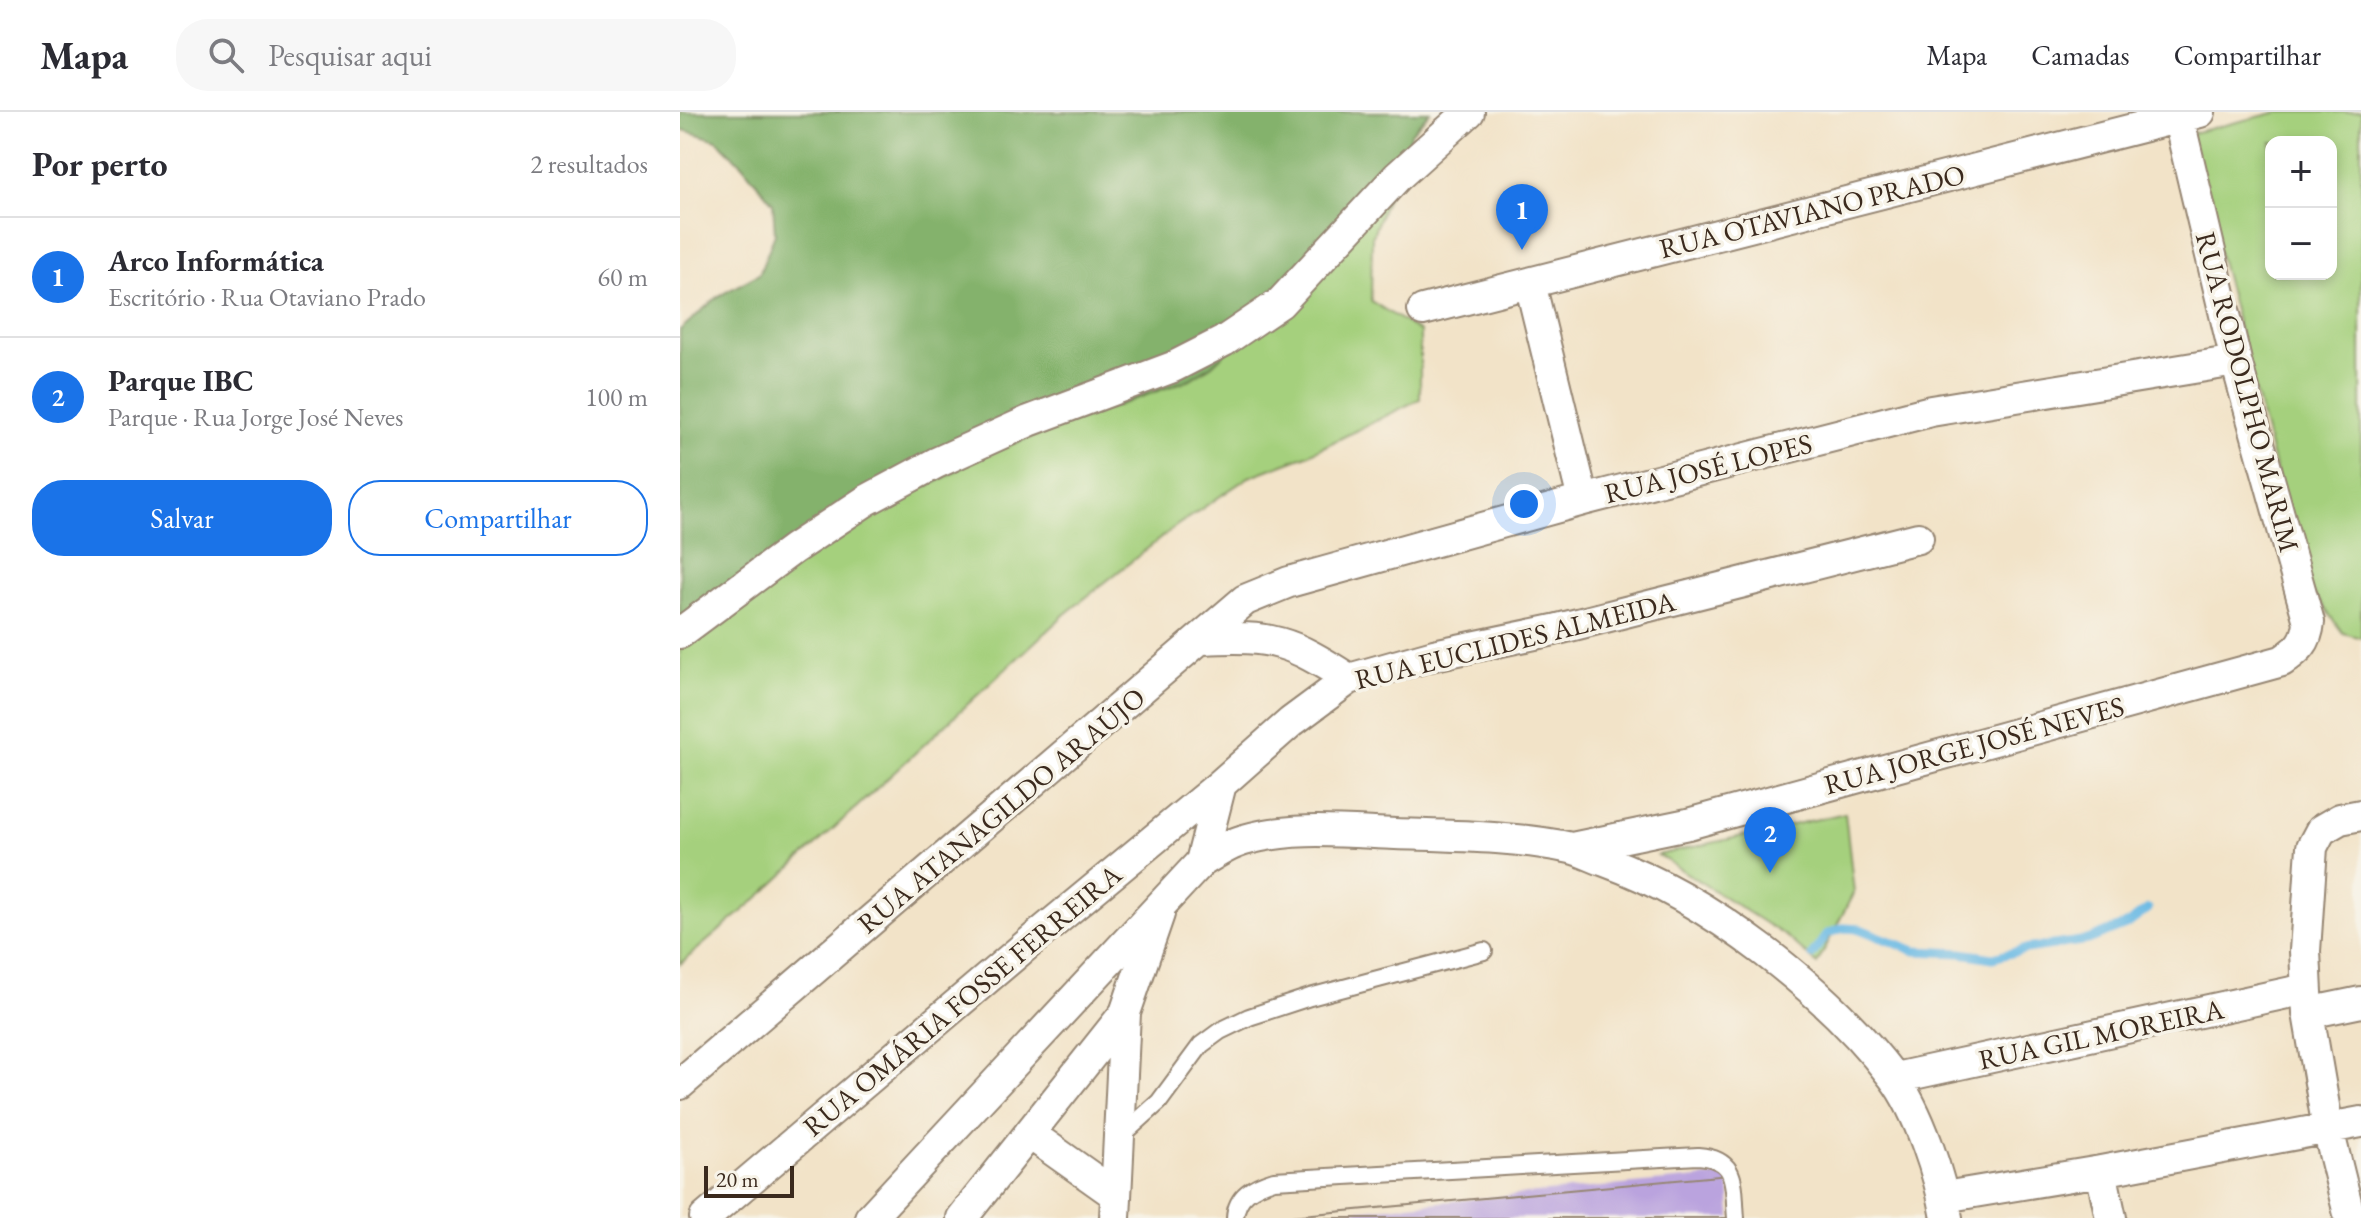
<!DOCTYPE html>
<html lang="pt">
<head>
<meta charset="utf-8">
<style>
  :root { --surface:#fff; --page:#f7f7f7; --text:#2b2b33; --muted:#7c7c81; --line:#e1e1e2; --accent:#1a73e8 }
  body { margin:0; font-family:"EB Garamond",serif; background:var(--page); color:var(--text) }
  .controls { position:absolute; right:24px; top:24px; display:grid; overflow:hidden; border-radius:16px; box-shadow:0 4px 12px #0003 }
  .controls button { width:72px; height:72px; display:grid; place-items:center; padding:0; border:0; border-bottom:2px solid var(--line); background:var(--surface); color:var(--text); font:40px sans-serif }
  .scale { position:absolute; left:24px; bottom:20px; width:90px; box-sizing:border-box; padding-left:8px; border:4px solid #3b2a1e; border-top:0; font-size:22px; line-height:28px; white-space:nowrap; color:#3b2a1e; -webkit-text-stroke:6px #f7f3e8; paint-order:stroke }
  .you { position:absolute; left:844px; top:392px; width:28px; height:28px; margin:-20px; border:6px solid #fff; border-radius:50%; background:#1a73e8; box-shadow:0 0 0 12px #1a73e833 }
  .badge { display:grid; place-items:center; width:52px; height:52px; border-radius:50%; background:var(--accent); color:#fff; font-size:26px; font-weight:700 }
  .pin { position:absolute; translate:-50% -66px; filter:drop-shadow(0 2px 4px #0008) }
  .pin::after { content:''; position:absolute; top:42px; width:28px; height:24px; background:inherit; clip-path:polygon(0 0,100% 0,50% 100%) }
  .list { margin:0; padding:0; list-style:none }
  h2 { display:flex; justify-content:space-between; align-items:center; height:104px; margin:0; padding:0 32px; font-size:34px }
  h2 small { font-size:26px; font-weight:400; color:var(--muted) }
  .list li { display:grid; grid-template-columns:52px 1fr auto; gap:24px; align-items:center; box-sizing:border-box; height:120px; padding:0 32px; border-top:2px solid var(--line) }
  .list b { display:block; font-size:30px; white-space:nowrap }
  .list p { margin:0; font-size:26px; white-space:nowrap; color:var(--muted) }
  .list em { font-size:26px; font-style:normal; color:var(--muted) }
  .actions { display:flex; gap:16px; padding:24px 32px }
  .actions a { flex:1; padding:18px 0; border:2px solid var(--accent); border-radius:32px; text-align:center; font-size:28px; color:var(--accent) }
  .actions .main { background:var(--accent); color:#fff }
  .icon { flex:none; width:44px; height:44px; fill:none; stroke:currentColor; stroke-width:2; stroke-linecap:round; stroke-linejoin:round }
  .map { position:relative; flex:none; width:1681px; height:1106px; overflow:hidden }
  header { display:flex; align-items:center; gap:48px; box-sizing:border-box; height:112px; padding:0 40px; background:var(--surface); border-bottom:2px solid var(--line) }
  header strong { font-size:38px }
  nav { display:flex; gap:44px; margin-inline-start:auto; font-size:28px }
  .search { width:560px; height:72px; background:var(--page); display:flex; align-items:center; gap:20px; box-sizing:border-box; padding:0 28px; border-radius:32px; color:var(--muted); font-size:30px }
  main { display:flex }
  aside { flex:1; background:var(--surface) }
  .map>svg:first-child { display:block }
  .green { fill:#a5d07d; stroke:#707d4e; stroke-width:2; fill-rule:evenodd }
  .forest { fill:#84b26c; stroke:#606e45; stroke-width:2 }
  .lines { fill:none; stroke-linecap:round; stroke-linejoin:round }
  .stream { stroke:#69b9e4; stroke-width:9 }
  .building { fill:#baa3de }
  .lane-casing { stroke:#968673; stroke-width:20 }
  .street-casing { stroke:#968673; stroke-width:34 }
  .lane { stroke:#fff; stroke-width:16 }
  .street { stroke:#fff; stroke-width:30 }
  .labels { text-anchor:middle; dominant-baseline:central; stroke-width:7; stroke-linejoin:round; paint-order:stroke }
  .street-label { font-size:28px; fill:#3b2a1e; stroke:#f7f3e8 }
</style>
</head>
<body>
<header>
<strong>Mapa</strong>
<div class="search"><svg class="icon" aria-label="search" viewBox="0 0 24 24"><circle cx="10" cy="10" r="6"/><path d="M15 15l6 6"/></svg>Pesquisar aqui</div>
<nav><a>Mapa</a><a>Camadas</a><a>Compartilhar</a></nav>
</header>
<main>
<aside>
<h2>Por perto<small>2 resultados</small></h2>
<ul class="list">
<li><span class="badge">1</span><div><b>Arco Informática</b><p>Escritório · Rua Otaviano Prado</p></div><em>60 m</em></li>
<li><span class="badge">2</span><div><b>Parque IBC</b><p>Parque · Rua Jorge José Neves</p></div><em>100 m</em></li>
</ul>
<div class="actions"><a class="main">Salvar</a><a>Compartilhar</a></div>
</aside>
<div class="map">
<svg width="1681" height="1106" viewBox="0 0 1681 1106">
  <rect width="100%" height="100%" fill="#f7f3e8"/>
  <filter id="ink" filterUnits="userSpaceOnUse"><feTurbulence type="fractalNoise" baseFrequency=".0125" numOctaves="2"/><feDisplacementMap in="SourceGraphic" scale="16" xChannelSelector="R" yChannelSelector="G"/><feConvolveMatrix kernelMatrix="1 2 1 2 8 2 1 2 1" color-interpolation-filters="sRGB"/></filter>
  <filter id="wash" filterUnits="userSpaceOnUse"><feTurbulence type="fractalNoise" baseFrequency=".006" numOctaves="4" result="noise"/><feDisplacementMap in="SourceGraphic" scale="32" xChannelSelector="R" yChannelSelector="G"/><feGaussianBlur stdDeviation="1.8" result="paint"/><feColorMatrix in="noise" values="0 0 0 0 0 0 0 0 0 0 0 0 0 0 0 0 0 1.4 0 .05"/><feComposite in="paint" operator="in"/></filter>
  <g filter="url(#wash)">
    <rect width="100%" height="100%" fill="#f2e3c8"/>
    <path class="green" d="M1598,0H1681V526L1663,521L1625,470L1508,22ZM1591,30H1651V162H1591Z
      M708,83L692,125L691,189L740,220V287L627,343L569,365L496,414L385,502L85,780L0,852V529L117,449L202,394L258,369L304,342L510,267L532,253Z
      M1165,701L1174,780L1137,852L1107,825L978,743Z"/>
    <path class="forest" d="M0,0H750L731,21L708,83L532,253L510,267L304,342L258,369L202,394L117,449L80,481L18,524L0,529V218L37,185L79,162L95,122L93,91L63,54L37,28L0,17Z"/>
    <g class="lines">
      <path class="stream" d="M1132,843L1147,822L1163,816L1180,817L1235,839L1281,841L1313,846L1346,837L1408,828L1448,812L1468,797"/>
    </g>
    <g id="blocks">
      <path class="building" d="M1049,1063L1051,1106H612V1104Z"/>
    </g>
  </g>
  <g filter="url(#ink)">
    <use href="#blocks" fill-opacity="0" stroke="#968673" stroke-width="2"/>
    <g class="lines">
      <g class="lane-casing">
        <path id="lane" d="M440,1025L479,990L521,933L540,919L569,905L630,885L804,839
          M555,1106C556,1083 574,1074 594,1068L1018,1044C1059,1047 1053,1073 1056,1106"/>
      </g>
      <g class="street-casing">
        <path id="street" d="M850,171L903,388
          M743,198L1520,0
          M0,521L113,437L187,388L256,351L349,309L493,255L544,229L600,191L717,65L789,0
          M523,527C593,523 610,529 669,567
          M892,736L1008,712L1602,549C1619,537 1627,531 1629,510L1556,249L1497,0
          M521,750L541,672L611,610L669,567L754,543L874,518L1238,426
          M1628,901L1681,890
          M1215,966L1626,877
          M0,972L565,488L609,470L903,388L1251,299L1556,249
          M350,1022L436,1083
          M1421,1059L1431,1106
          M1264,1085L1421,1059L1681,1010
          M25,1106L356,825L541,672
          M190,1106L521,750C534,742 549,732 564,728C613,714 665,720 715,722C773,724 834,724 891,736C902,739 914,745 925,749C1028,786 1147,878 1213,965C1239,999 1260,1064 1267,1106
          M282,1106L445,901L479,802
          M435,1106L445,901
          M1670,1106L1648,1017L1628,901L1625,839L1632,735L1641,718L1660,707L1681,703"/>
      </g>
      <use href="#lane" class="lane"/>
      <use href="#street" class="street"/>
    </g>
  </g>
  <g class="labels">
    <g class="street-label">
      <text transform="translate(1132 99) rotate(-14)">RUA OTAVIANO PRADO</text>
      <text transform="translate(1568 280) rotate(75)">RUA RODOLPHO MARIM</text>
      <text transform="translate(1028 356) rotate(-14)">RUA JOSÉ LOPES</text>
      <text transform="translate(835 528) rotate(-14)">RUA EUCLIDES ALMEIDA</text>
      <text transform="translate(1294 633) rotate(-15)">RUA JORGE JOSÉ NEVES</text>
      <text transform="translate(321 698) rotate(-40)">RUA ATANAGILDO ARAÚJO</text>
      <text transform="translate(282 888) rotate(-40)">RUA OMÁRIA FOSSE FERREIRA</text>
      <text transform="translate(1421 922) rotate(-12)">RUA GIL MOREIRA</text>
    </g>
  </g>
</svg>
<div class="controls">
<button>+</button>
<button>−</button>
</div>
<div class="scale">20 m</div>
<div class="you"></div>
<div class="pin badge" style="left:842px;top:138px">1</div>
<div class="pin badge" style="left:1090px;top:761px">2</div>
</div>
</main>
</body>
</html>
